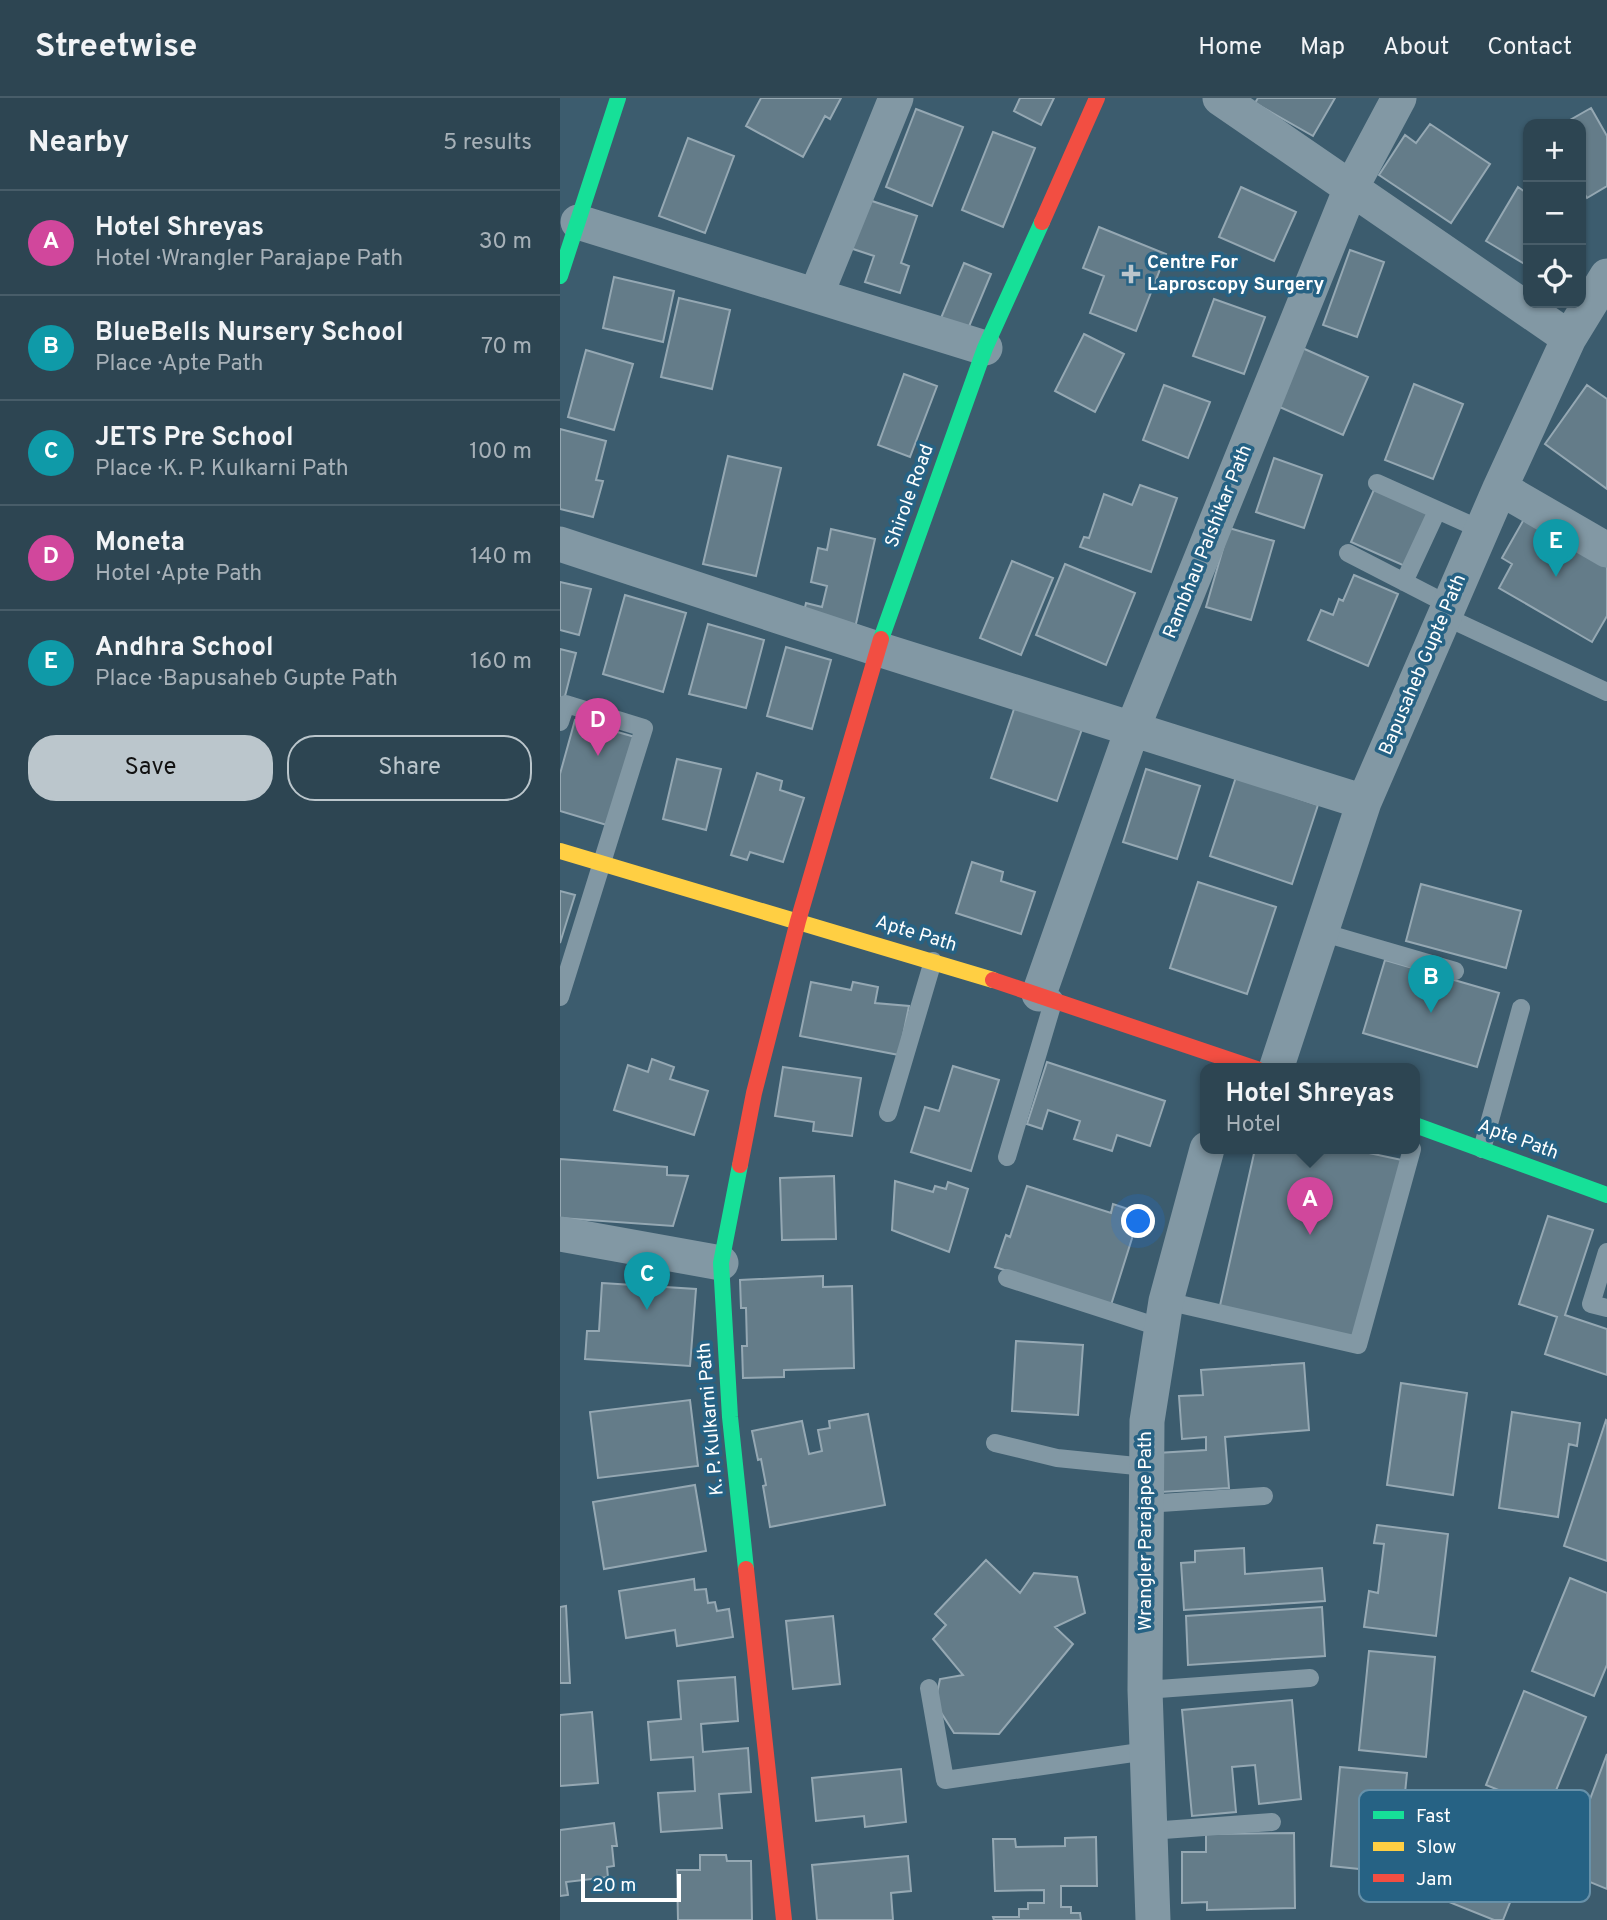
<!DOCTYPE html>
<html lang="en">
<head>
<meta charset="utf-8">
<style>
  :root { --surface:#2d4552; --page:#354c59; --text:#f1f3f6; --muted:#a7b1b8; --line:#485d69; --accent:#bbc6cc }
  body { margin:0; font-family:Overpass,sans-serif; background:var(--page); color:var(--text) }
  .controls { position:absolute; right:21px; top:21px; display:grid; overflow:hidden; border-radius:14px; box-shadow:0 2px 5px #0004 }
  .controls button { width:63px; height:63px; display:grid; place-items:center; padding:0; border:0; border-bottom:2px solid var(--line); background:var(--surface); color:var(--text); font:35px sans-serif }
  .scale { position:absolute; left:21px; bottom:18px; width:100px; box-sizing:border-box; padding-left:7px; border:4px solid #fff; border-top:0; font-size:19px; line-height:24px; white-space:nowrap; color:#fff; -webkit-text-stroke:5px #266284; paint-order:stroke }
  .you { position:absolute; left:579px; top:1124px; width:24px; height:24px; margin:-18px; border:5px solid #fff; border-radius:50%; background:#1a73e8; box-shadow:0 0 0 10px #1a73e833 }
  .badge { display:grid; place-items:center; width:46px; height:46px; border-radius:50%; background:var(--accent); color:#fff; font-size:23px; font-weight:700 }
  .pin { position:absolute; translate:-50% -58px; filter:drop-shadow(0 2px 4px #0008) }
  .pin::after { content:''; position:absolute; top:37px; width:24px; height:21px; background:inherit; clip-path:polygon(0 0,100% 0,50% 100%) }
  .popup { position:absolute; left:640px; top:965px; width:220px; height:91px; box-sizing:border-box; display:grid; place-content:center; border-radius:14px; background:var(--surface); filter:drop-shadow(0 2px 5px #0005); font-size:23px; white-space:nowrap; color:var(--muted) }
  .popup b { font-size:26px; color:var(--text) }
  .popup::after { content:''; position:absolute; left:50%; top:100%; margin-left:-14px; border:14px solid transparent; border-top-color:var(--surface) }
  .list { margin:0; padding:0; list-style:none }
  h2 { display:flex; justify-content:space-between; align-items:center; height:91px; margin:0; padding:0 28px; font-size:30px }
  h2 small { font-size:23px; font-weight:400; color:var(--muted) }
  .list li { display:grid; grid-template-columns:46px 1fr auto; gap:21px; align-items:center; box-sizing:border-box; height:105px; padding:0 28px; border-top:2px solid var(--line) }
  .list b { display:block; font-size:26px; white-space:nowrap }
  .list p { margin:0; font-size:23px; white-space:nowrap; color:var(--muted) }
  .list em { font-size:23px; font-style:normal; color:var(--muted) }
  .actions { display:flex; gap:14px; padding:21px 28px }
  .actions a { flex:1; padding:16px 0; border:2px solid var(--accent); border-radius:28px; text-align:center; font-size:24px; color:var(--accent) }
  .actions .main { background:var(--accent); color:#111 }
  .icon { flex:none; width:38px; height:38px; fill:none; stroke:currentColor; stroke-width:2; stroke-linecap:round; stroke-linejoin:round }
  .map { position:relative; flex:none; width:1047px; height:1822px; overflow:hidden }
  header { display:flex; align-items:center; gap:42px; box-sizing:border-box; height:98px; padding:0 35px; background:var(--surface); border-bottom:2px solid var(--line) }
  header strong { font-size:33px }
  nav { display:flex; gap:38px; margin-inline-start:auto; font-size:24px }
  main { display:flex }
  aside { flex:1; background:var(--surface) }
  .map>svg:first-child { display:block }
  .building { fill:#647c89; stroke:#95a8b3; stroke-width:2 }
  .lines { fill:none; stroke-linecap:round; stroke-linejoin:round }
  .lane { stroke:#8298a4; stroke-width:18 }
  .street { stroke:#8298a4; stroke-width:35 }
  .fast { stroke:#16e098; stroke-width:16 }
  .slow { stroke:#ffcf43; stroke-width:16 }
  .jam { stroke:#f24e42; stroke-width:16 }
  .poi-dot { fill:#bbc6cc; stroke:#266284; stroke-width:2.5 }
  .labels { text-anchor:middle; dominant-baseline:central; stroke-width:7; stroke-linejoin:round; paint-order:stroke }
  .poi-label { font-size:19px; font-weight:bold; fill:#fff; stroke:#266284; text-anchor:start }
  .street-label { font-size:19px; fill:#fff; stroke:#266284 }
  .key { fill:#266284; stroke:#6791a9; stroke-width:2 }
  .key-label { font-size:19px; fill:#fff }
</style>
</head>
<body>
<header>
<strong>Streetwise</strong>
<nav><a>Home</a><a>Map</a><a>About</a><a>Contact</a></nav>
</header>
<main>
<aside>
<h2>Nearby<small>5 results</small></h2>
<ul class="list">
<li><span class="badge" style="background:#d1479c">A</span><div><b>Hotel Shreyas</b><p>Hotel · Wrangler Parajape Path</p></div><em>30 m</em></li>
<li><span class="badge" style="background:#0f9aa8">B</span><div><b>BlueBells Nursery School</b><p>Place · Apte Path</p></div><em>70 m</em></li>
<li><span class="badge" style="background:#0f9aa8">C</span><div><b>JETS Pre School</b><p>Place · K. P. Kulkarni Path</p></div><em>100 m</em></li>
<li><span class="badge" style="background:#d1479c">D</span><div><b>Moneta</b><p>Hotel · Apte Path</p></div><em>140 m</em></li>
<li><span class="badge" style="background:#0f9aa8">E</span><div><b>Andhra School</b><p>Place · Bapusaheb Gupte Path</p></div><em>160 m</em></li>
</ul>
<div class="actions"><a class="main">Save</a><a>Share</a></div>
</aside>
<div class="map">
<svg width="1047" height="1822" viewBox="0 0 1047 1822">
  <rect width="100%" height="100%" fill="#3c5c6e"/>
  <path class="building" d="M201,0H281L270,21L265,18L243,59L186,28Z
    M460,0H494L481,27L454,13Z
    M698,0H775L753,38L695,5Z
    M1031,10L1047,38V88L1027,100L1021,90V26H1003Z
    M356,11L403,29L372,108L326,89Z
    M870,26L930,66L891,125L819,77L845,37L856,45Z
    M433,34L475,50L443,129L402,112Z
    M128,40L174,58L145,135L99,118Z
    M681,89L736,114L714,163L659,139Z
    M958,89L968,96V168L926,143Z
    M303,100L357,118L341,165L349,168L340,195L305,184L314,158L287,149Z
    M539,129L606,156L576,233L530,215L544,178L523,170Z
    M790,152L824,164L797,239L763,227Z
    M404,165L431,176L408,231L381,220Z
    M54,179L114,193L103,244L43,230Z
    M119,200L170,212L152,291L101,279Z
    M654,201L705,219L684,276L633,258Z
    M524,236L564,256L535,314L495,293Z
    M740,249L808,279L783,337L715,307Z
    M26,252L73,266L54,332L8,319Z
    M344,276L377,288L350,359L318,347Z
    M854,286L903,306L873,381L825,362Z
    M604,287L650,304L628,360L583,342Z
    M1027,287L1047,301V391L985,346Z
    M0,331L46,343L36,382L43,383L33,419L0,411Z
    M168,358L221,370L196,478L143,466Z
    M714,360L762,377L744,430L696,414Z
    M580,387L617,400L591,474L520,449L524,439L529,440L544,396L572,407Z
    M816,387L872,412L847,469L791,444Z
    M964,421L1047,469V518L1032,544L939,490L952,466L942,460Z
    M669,430L714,443L691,522L646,509Z
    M271,431L315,441L293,539L241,527L246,505L262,509L267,488L251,484L258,450L267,452Z
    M452,463L493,480L461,557L420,540Z
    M505,466L575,495L546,567L476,537Z
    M794,477L838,496L808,568L748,542L761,512L773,517L779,501L783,503Z
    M0,484L31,491L19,537L0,532Z
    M65,497L126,515L103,594L43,576Z
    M148,526L204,542L186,610L129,596Z
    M226,549L271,562L252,631L207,618Z
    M0,551L16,555L4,602L0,601Z
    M456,605L523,628L497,703L431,680Z
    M15,622L75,639L50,728L0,713V676Z
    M117,661L161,671L146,732L103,721Z
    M586,671L640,688L617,761L563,744Z
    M197,675L222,683L220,692L244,700L223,764L190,754L187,762L171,757Z
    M676,679L758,707L732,786L650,758Z
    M412,764L443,774L441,783L475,794L461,836L396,815Z
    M638,784L716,809L687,896L610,870Z
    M861,786L961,813L946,870L846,843Z
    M0,793L15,797L0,845Z
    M825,862L939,895L917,969L803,935Z
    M251,884L291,892L293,884L318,889L315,905L349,908L339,957L240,938Z
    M92,961L114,969L110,981L148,993L134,1037L54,1012L68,967L88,974Z
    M487,964L605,1003L590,1048L557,1037L552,1053L514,1041L520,1023L488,1012L482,1031L467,1026Z
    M393,968L439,982L411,1073L351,1054L365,1009L379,1013Z
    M223,969L301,980L292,1038L253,1033L254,1024L215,1018Z
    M695,1051H790L842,1062L797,1242L659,1212Z
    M0,1061L107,1069V1077L128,1078L113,1128L0,1120Z
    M274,1078L276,1141L222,1142L220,1080Z
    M335,1083L373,1094L375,1088L386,1091L388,1084L408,1091L389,1154L332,1132Z
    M467,1088L551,1115L553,1106L580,1115L551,1207L435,1169L446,1137L450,1139Z
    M988,1118L1033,1132L1005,1217L1047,1231V1277L985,1256L997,1219L959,1206Z
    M263,1178V1189L292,1188L294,1270L224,1272V1279L183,1280L182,1248H187L186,1210H181L180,1182Z
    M42,1185L136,1191L130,1268L25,1261L27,1233H39Z
    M456,1243L523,1247L518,1317L452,1313Z
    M744,1265L749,1332L665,1339L669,1390L600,1394L597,1355L646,1352V1339L622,1341L619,1298L643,1297L641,1272Z
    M841,1285L907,1295L893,1397L827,1387Z
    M130,1302L138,1368L38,1380L30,1314Z
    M952,1314L1020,1325L1017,1348L1009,1346L998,1419L939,1410Z
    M308,1316L325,1407L210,1429L203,1388L206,1387L201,1361L198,1362L192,1333L242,1323L249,1356L262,1353L258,1332L270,1330L269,1323Z
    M1046,1322L1047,1323V1463L1004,1448Z
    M135,1387L146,1453L44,1471L33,1404Z
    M817,1427L888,1436L876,1538L804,1529L809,1493L818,1495L824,1446L814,1445Z
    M684,1450L685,1476L762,1470L765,1503L624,1512L621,1465L635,1464V1453Z
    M426,1462L460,1495L474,1475L517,1479L525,1515L495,1529L513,1546L439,1636L394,1635L375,1605L380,1581L403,1577L373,1541L386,1527L375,1516Z
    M1010,1480L1047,1495V1567L1034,1598L972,1573Z
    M134,1481L135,1492L146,1491L148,1505L155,1504L157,1513L169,1511L173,1539L117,1548L115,1532L66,1540L59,1493Z
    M6,1508L10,1585H0V1509Z
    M762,1509L765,1558L628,1567L626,1518Z
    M273,1518L280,1586L233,1591L226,1523Z
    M809,1553L875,1559L866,1659L799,1652Z
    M175,1579L178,1623L141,1626L143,1654L188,1650L191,1694L159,1696L162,1730L101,1734L98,1695L135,1693L133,1659L91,1662L88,1624L121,1621L118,1583Z
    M964,1593L1026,1619L988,1712L926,1687Z
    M732,1602L741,1701L699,1706L695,1667L672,1669L676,1714L632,1718L622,1612Z
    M32,1614L38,1685L0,1688V1617Z
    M1047,1656V1791L1003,1773Z
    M780,1669L847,1675L837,1775L771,1768Z
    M341,1671L346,1724L305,1729L304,1718L256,1723L252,1680Z
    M917,1707L979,1732L943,1822H934L879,1800Z
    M54,1725L57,1748H52L54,1768L47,1769L48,1779L6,1784L8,1797L0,1798V1732Z
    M734,1735L735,1810L647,1812V1804L622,1805V1754H646V1736Z
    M536,1739L537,1788H501V1809H511V1815H520L521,1822H434L433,1819H459V1811H468V1805H484V1792L435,1793L433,1741H455L456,1749L505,1748V1740Z
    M140,1757H166L167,1763H191L192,1822H118L117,1772H140Z
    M348,1758L351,1793L331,1795L333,1822H257L252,1767Z"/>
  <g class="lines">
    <path class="lane" d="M817,385L922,432
      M788,455L889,507
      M844,484L877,413
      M884,518L1047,594
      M0,624L6,606L84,630L0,899
      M761,834L895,873
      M328,1015L373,863
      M922,1051L961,910
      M447,1059L494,901
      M1047,1154L1031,1206L1047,1210
      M447,1180L602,1230
      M606,1203L798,1247L852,1051
      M435,1345L497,1360L586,1369
      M586,1406L704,1398
      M369,1590L385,1682L587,1653
      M585,1592L750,1580
      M590,1733L712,1724"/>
    <path class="street" d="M660,0L1009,240
      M18,124L425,250
      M256,197L336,0
      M940,390L1047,452
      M0,446L318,551L804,704
      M479,896L572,632L791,90L839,0
      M716,971L804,704L940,390L1009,240L1047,178
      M0,1136L161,1165
      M593,1822L585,1592L587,1323L606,1203L647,1051"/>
    <path class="fast" d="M0,178L58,0
      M321,541L425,250L482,124
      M855,1027L1047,1097
      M180,1067L161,1165L170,1319L186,1471"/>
    <path class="slow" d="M0,753L433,882"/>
    <path class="jam" d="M482,124L537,0
      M433,882L697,971
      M180,1067L194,995L238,823L321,541
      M186,1471L224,1822"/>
  </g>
  <path class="poi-dot" d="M567.5 165.5h7v7h7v7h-7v7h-7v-7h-7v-7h7z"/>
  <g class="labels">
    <g class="poi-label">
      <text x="587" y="165">Centre For<tspan x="587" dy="22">Laproscopy Surgery</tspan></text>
    </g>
    <g class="street-label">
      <text transform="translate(350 398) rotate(-70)">Shirole Road</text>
      <text transform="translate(648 444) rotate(-68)">Rambhau Palshikar Path</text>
      <text transform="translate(863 567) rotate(-67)">Bapusaheb Gupte Path</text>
      <text transform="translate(356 836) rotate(17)">Apte Path</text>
      <text transform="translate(958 1042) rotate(20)">Apte Path</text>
      <text transform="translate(151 1321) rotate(-95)">K. P. Kulkarni Path</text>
      <text transform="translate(586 1433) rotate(-90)">Wrangler Parajape Path</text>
    </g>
  </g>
  <rect x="799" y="1692" width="231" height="112" rx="10" class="key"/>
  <rect x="813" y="1713" width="31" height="8" fill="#16e098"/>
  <rect x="813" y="1744" width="31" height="9" fill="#ffcf43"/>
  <rect x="813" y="1776" width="31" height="8" fill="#f24e42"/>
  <g class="key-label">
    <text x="856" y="1724">Fast</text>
    <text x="856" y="1755">Slow</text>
    <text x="856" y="1787">Jam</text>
  </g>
</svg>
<div class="controls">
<button>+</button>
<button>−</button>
<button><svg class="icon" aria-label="locate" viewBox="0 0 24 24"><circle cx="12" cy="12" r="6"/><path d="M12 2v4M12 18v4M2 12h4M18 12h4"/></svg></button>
</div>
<div class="scale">20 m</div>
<div class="you"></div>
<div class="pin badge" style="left:750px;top:1137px;background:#d1479c">A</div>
<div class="popup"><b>Hotel Shreyas</b>Hotel</div>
<div class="pin badge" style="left:871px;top:915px;background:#0f9aa8">B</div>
<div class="pin badge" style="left:87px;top:1212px;background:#0f9aa8">C</div>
<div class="pin badge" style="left:38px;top:658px;background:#d1479c">D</div>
<div class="pin badge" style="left:996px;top:479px;background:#0f9aa8">E</div>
</div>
</main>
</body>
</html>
